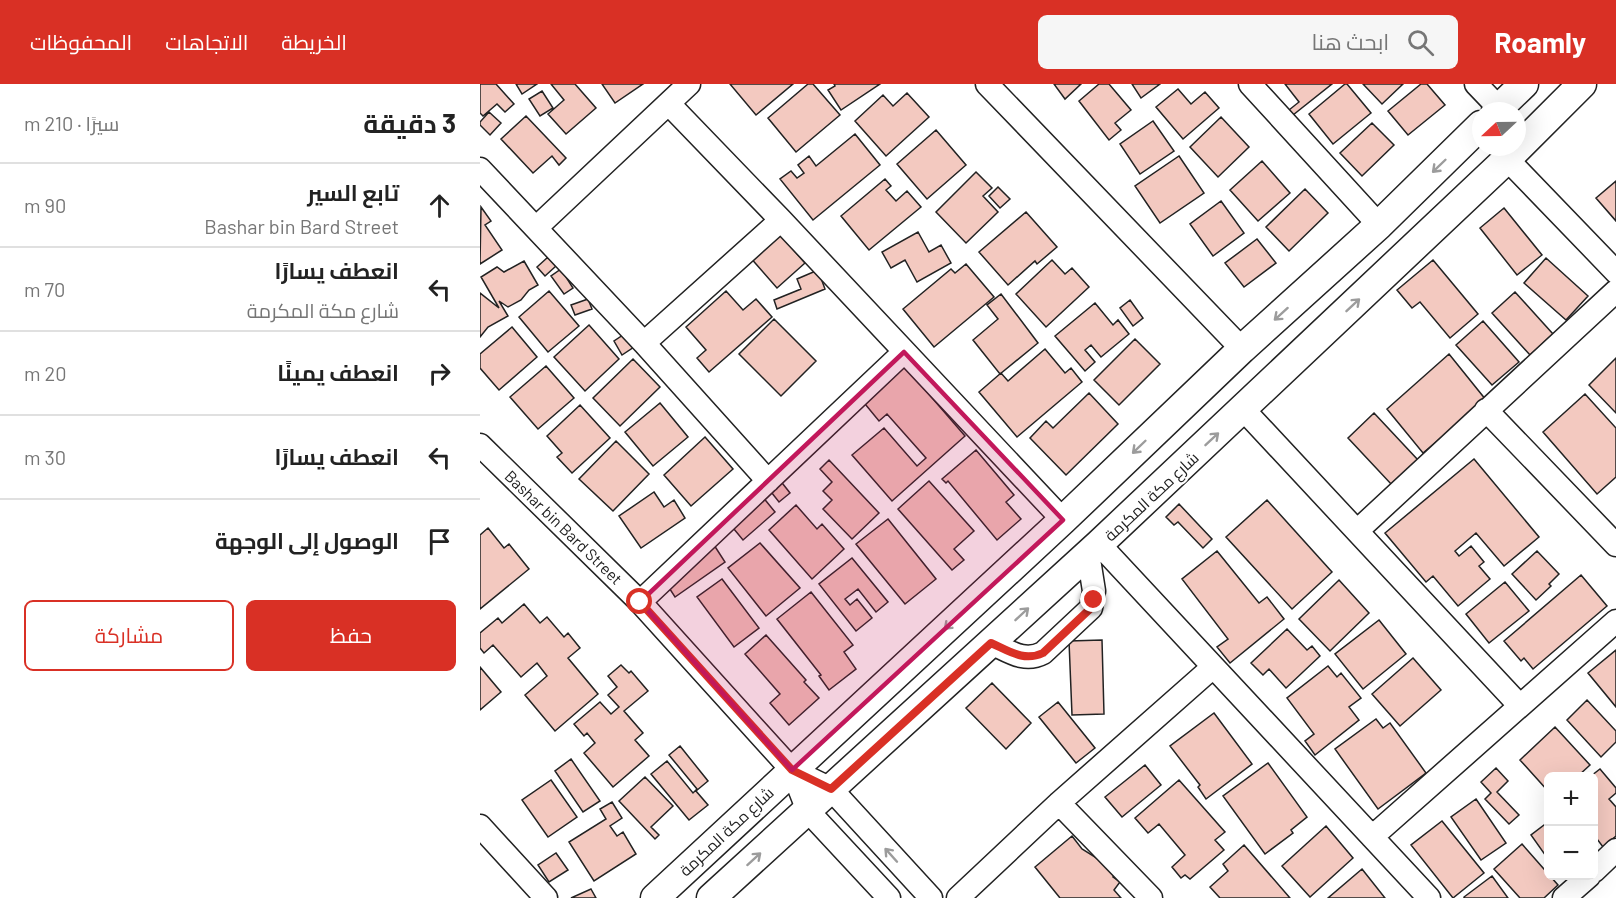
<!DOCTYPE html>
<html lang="ar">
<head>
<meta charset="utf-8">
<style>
  :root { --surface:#fff; --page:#f6f6f6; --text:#222; --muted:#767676; --line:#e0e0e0; --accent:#d93025 }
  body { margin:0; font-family:Barlow,Cairo,sans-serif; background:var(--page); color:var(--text); direction:rtl }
  .controls { position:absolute; right:18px; bottom:18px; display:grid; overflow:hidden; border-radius:9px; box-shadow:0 6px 24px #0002 }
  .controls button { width:54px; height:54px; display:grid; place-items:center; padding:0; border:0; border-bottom:2px solid var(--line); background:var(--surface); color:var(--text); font:30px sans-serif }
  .compass { position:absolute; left:992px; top:18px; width:54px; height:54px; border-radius:50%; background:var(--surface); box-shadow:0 6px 24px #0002; rotate:248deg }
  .stop { position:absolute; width:18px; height:18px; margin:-14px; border:4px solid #d93025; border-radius:50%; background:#fff }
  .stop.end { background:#d93025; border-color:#fff; box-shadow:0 2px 6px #0008 }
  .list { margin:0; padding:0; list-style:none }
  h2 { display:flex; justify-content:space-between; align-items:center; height:78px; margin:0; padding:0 24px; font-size:26px }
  h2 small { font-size:20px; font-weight:400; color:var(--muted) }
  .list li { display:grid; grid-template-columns:39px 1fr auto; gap:18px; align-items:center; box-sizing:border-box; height:84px; padding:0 24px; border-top:2px solid var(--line) }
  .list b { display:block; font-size:22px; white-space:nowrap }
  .list p { margin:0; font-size:20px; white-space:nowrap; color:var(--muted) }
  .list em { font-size:20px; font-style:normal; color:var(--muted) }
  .actions { display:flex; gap:12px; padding:18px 24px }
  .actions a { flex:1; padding:14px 0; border:2px solid var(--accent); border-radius:9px; text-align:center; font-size:21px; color:var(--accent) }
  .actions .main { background:var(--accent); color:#fff }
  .icon { flex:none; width:33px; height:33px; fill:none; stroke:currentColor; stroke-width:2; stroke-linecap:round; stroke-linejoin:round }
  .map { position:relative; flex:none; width:1136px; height:814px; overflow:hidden; direction:ltr }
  header { display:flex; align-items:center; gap:36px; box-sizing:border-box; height:84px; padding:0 30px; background:var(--accent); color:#fff }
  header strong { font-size:28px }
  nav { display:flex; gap:33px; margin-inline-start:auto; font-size:21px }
  .search { width:420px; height:54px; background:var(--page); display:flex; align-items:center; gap:15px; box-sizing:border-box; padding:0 21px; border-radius:9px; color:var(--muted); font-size:22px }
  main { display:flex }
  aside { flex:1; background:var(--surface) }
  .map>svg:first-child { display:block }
  .building { fill:#f3c9c0; stroke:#222; stroke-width:1.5 }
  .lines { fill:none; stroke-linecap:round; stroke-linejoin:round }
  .minor-casing { stroke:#222; stroke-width:25 }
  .major-casing { stroke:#222; stroke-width:31 }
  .minor { stroke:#fff; stroke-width:22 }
  .major { stroke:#fff; stroke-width:28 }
  .oneway { stroke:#9c9c9c }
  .route { stroke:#d93025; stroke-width:8 }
  .marked { fill:#c2185b; fill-opacity:0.2; stroke:#c2185b; stroke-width:4.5; stroke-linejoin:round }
  .labels { text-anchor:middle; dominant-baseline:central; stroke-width:4.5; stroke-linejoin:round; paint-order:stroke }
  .street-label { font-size:16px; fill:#222; stroke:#fff }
</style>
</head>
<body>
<header>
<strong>Roamly</strong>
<div class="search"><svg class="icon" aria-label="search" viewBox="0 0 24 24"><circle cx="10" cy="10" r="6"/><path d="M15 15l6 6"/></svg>ابحث هنا</div>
<nav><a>الخريطة</a><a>الاتجاهات</a><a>المحفوظات</a></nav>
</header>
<main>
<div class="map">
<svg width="1136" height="814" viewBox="0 0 1136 814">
  <rect width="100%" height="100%" fill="#fff"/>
  <path class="building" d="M0,0H16L34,20L25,28L17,20L3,32L0,29Z
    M36,0H57L42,10Z
    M71,0H95L116,24L86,50L68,30L84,16Z
    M122,0H163L135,19Z
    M250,0H313L276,31Z
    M328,0H333L360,31L316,68L288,34Z
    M354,0H400L361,26L348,6L355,2Z
    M574,0H601L585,15Z
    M619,0H629L651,26L635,39L641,46L629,56L599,17Z
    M652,0H680L661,14Z
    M805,0H852L813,31L809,26L819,18Z
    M865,0H867L891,29L853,60L829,30Z
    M883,0H923L902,20Z
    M941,0H947L965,21L928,51L908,27Z
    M698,5L711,20L725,8L739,24L703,55L676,23Z
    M62,7L73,24L60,32L49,15Z
    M427,9L449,33L406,72L375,37L403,11L413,22Z
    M9,28L21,39L10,51L0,41V38Z
    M46,32L86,74L79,81L72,72L53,89L21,55Z
    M741,33L769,63L738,93L710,63Z
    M673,37L694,67L660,90L640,60Z
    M892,39L914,61L882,92L860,69Z
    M456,46L486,81L447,115L417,80Z
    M375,50L400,81L333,136L300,95L311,87L317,94L324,89L318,81L329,72L336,82Z
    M699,72L724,109L680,139L655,102Z
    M782,77L810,109L778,137L750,106Z
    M496,88L512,104L503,112L518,128L486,159L456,128Z
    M405,95L411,102L406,106L416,117L427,107L441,123L389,166L361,132Z
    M1136,97V137L1116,114Z
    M518,103L530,115L520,124L509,112Z
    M825,105L848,129L809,167L786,143Z
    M741,117L764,149L733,172L710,140Z
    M1,123L11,137L5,141L22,166L0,180Z
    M1024,124L1062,171L1037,191L1000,144Z
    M546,128L577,163L557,180L555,177L528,201L499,168Z
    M297,147L325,179L297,204L269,172Z
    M438,148L449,168L461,161L471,179L437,198L425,176L411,184L402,168Z
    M777,155L796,179L764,203L745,179Z
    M68,173L76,182L65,192L57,183Z
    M1066,174L1108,212L1086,236L1044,199Z
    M572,176L585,190L592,184L609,203L566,243L536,210Z
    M953,176L998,230L970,254L940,218L932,224L917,206Z
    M44,177L58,201L49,206L41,216L28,223L19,217L28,232L8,243L0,253V209L19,224L1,193L17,183L24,188Z
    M486,180L514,213L454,263L423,225L471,185L475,189Z
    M81,185L93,204L84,210L71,192Z
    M338,186L345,205L297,225L294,216L321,205L317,195Z
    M69,207L99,242L68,268L39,233Z
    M246,207L263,226L276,215L292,233L229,288L217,274L226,266L206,243Z
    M1035,208L1073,250L1050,271L1012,229Z
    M521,210L558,259L520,290L493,256L518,235L507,221Z
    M108,215L112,225L95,231L91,221Z
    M650,216L663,234L653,242L640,224Z
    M615,219L633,241L638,236L649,250L621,273L611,261L605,266L615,278L605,287L575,252Z
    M294,235L336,277L301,312L259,270Z
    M1003,237L1039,278L1012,301L976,261Z
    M109,241L139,275L105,307L74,273Z
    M32,243L57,273L19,306L0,284V270Z
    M146,249L154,263L142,271L134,257Z
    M655,255L680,280L639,321L614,296Z
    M565,265L585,289L591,284L602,298L537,353L499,308L521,289L528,297Z
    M969,270L1006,316L943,369L907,325Z
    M1136,274V329L1109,301Z
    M153,275L180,303L140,342L113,314Z
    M422,279L485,352L412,417L372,371L404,344L437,382L446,374L407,330L399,337L381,315Z
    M66,282L94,314L58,345L30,313Z
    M609,309L638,340L586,391L550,354L566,337L573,344Z
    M1105,310L1136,344V393L1117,410L1063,348Z
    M180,319L208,353L173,382L145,348Z
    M100,321L130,354L92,389L77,373L82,369L67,352Z
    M894,329L938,376L912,401L868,354Z
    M225,353L253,385L211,422L184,391Z
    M136,357L169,390L133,427L99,395Z
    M496,366L534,411L526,418L541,435L517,456L468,397L466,399L462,395Z
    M994,375L1059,453L1024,482L996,449L975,467L979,472L991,462L1004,478L999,482L1010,495L978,522L953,492L946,498L905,449Z
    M349,376L399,429L372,455L343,425L352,416L343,407L352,398L340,385Z
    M299,395L310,409L299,418L288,404Z
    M449,397L494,447L474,465L484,476L472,486L418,425Z
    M174,408L184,423L194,416L205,434L161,464L139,432Z
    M282,412L295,428L263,456L249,439Z
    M787,416L852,488L812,525L746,453Z
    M699,420L732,455L723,464L698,438L694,441L686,433Z
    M316,421L337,445L342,440L364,465L332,495L289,446Z
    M408,435L456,495L425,520L376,460Z
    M8,444L24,464L29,460L49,485L0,525V451Z
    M280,459L320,504L286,532L248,484Z
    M234,461L245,478L195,513L184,496Z
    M737,467L779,519L787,513L804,535L750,579L737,563L748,555L702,495Z
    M1057,467L1079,490L1069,500L1071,502L1056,516L1032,490Z
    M372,474L408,518L396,528L378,505L365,515L370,521L377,515L392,534L376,547L339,500Z
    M1101,491L1127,522L1053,585L1044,574L1041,577L1024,557Z
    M242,495L279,544L254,563L217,513Z
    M859,496L889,529L850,567L819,535Z
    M1025,498L1049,527L1009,559L986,530Z
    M331,508L373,561L364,568L376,585L349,606L339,592L341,591L297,535Z
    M44,520L60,539L67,533L84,553L88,549L100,564L88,574L118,610L75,647L45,611L67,592L57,579L41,593L13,561L4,569L0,564V549L18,534L22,539Z
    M899,536L926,570L883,605L855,570Z
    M807,545L827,566L832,562L840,572L806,604L789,585L783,591L771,579Z
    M286,551L326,596L324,598L339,614L309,641L290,619L300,610L265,570Z
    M622,556L624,630L592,631L589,557Z
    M1136,566V623L1108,589Z
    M933,574L961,606L920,642L892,610Z
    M141,581L149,589L151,587L168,607L144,627L163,649L155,656L169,672L133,703L104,669L115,659L107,649L104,652L94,640L120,618L131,630L139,623L128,611L137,603L128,592Z
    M848,582L857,593L861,589L881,614L869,623L879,636L835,671L825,657L834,650L807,614Z
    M0,583L21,608L0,626Z
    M512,599L551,639L526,665L486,624Z
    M1107,616L1136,647V658L1121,673L1087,636Z
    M578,618L615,664L596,679L559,633Z
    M734,629L772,680L726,715L718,703L720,701L690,662Z
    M896,635L903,644L910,639L946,689L898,725L855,665Z
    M1075,643L1110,681L1098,692H1068V707L1040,676Z
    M200,662L228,697L216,707L228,721L209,736L171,690L187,677L213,709L217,705L189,671Z
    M91,675L120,717L103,728L75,687Z
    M788,679L827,733L811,746L813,749L785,770L743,712Z
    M665,681L681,701L642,733L625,713Z
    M1016,684L1028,697L1017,708L1039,731L1029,740L1005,715L1011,709L1001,698Z
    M1120,685L1136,704V709L1129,715L1136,723V752L1123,763L1114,751V692H1111Z
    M165,693L193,722L171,743L179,751L175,755L139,717Z
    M71,696L97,733L68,753L42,716Z
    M699,696L745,748L735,756L744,766L710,795L705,791L701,794L692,783L705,771L679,740L668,749L655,734Z
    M996,715L1026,759L1001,776L971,733Z
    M132,718L142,734L130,742L137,752L143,748L156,770L114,797L89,758L126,735L120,725Z
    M962,737L1004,789L973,814L931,761Z
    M1068,738V775L1051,751Z
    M846,742L873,774L830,813L802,782Z
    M592,752L602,765L639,788L633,793L640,798L634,806L641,814H580L555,783Z
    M1042,760L1078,801L1064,814H1040L1014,785Z
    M764,761L810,814H740L730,803L748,787L743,780Z
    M76,769L88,786L69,798L58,781Z
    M882,785L905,814H848Z
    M1012,792L1028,814H984V813Z
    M111,805L116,814H91Z"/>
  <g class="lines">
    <g class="minor-casing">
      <path id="minor" d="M507,0L762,265
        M770,0L899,141
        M996,0L1019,24
        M189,20L301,136L583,436
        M1027,75L1136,188
        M0,85L164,259L288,397
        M57,143L209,0
        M164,259L301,136
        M763,325L1040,622
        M1006,326L1136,461
        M0,361L160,518L312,686L328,727L409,814
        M877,447L1136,207
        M619,460L949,814
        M160,518L424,268
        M511,559C529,567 544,579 563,569L611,524L614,507L608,469
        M312,686L351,705L451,814
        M579,719L671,814
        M0,742L66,814
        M892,753L1136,537
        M1114,787L1136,766
        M478,814L579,719L733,583
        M1084,814L1109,792"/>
    </g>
    <g class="major-casing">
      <path id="major" d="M1016,27L1044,0
        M175,814L583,436L762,265L899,141L1001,41
        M231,814L619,460L1027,75L1102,0"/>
    </g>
    <use href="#minor" class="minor"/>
    <use href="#major" class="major"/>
  </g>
  <defs><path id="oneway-shaft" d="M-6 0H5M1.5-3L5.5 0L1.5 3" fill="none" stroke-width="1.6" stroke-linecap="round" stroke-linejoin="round" transform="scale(1.5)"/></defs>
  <g class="oneway">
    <use href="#oneway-shaft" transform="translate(959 82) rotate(136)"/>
    <use href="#oneway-shaft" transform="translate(873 221) rotate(-43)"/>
    <use href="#oneway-shaft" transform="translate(801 230) rotate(138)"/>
    <use href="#oneway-shaft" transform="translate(732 355) rotate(-43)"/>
    <use href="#oneway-shaft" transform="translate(659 363) rotate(136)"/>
    <use href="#oneway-shaft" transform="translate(542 530) rotate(-43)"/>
    <use href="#oneway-shaft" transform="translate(471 539) rotate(137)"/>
    <use href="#oneway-shaft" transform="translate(411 771) rotate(-132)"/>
    <use href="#oneway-shaft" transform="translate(274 775) rotate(-42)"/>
  </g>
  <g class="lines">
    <path class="route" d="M160,518L312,686L351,705L511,559C529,567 544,578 563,569L611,524L614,516"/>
  </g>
  <path class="marked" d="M424,268L583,436L312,686L160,518Z"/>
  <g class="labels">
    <g class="street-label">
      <text transform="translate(671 412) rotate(-43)">شارع مكة المكرمة</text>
      <text transform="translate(84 443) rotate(44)">Bashar bin Bard Street</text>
      <text transform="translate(246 747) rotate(-43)">شارع مكة المكرمة</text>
    </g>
  </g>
</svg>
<div class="controls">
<button>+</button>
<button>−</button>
</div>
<svg class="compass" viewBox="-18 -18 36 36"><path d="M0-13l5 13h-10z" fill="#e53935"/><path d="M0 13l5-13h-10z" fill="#767676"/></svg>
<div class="stop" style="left:160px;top:518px"></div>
<div class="stop end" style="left:614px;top:516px"></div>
</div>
<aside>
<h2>3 دقيقة<small>سيرًا · 210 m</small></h2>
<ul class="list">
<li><svg class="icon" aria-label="ahead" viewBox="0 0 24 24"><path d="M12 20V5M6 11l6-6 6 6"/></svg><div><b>تابع السير</b><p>Bashar bin Bard Street</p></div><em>90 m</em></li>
<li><svg class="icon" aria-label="left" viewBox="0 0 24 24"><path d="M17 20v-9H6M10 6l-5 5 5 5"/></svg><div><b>انعطف يسارًا</b><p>شارع مكة المكرمة</p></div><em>70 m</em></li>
<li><svg class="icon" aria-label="right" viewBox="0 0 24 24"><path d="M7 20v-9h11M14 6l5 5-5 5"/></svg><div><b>انعطف يمينًا</b></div><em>20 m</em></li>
<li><svg class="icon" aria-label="left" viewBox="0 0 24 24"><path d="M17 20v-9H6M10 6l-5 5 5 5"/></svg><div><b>انعطف يسارًا</b></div><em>30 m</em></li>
<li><svg class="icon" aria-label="arrive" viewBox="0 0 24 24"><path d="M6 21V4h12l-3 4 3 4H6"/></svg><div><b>الوصول إلى الوجهة</b></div></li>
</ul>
<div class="actions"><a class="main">حفظ</a><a>مشاركة</a></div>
</aside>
</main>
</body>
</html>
